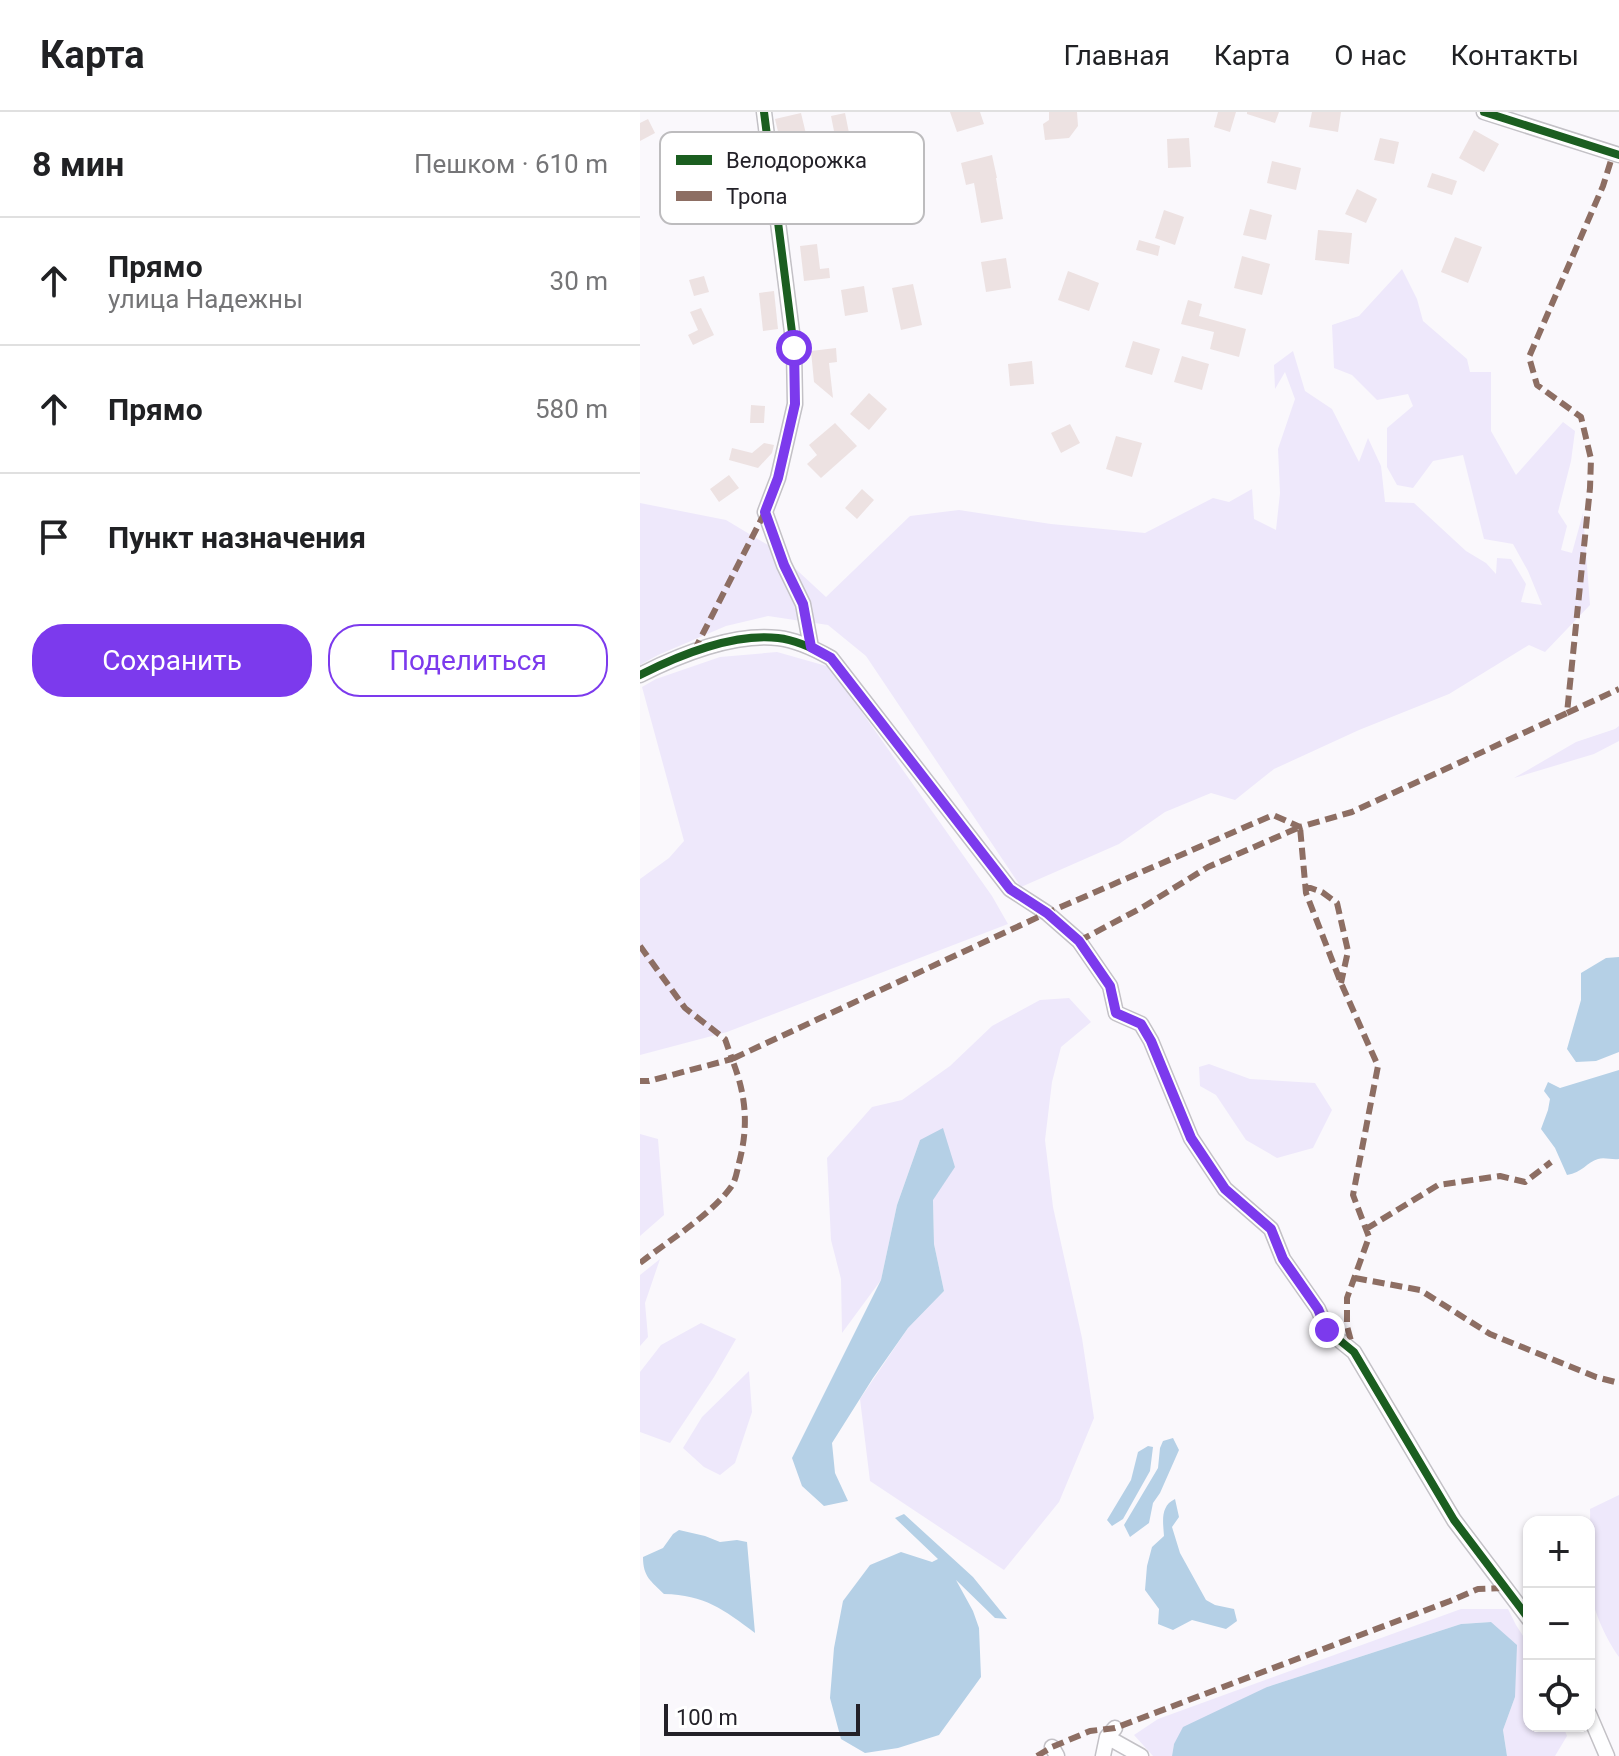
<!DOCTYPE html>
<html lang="ru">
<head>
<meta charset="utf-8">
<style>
  :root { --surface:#fff; --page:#f2f2f2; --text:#202124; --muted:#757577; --line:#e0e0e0; --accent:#7c3aed }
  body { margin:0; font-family:Roboto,sans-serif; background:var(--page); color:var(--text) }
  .controls { position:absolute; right:24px; bottom:24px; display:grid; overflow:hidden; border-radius:16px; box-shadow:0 2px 6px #0004 }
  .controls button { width:72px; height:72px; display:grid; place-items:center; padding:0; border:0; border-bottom:2px solid var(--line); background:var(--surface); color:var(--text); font:40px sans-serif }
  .scale { position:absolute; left:24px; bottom:20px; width:196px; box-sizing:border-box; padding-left:8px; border:4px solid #232128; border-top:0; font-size:22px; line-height:28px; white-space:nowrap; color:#232128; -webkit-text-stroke:6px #fff; paint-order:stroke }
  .stop { position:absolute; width:24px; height:24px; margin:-18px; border:6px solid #7c3aed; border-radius:50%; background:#fff }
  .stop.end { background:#7c3aed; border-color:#fff; box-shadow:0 2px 8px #0008 }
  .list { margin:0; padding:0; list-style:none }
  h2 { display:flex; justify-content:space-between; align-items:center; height:104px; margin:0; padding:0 32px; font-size:34px }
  h2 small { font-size:26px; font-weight:400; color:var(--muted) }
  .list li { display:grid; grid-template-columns:52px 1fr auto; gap:24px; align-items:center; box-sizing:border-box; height:128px; padding:0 32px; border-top:2px solid var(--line) }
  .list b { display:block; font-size:30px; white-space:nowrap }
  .list p { margin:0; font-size:26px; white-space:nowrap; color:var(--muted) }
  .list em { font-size:26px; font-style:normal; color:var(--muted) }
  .actions { display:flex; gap:16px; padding:24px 32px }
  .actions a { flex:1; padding:18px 0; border:2px solid var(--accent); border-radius:32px; text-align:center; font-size:28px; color:var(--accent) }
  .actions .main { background:var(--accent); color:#fff }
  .icon { flex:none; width:44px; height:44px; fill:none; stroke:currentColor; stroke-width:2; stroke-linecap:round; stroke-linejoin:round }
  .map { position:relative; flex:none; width:979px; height:1644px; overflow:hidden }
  header { display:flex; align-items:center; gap:48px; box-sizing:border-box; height:112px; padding:0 40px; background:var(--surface); border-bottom:2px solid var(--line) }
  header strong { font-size:38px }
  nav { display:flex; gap:44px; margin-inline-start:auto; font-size:28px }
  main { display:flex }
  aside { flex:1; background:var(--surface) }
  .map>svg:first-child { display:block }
  .green { fill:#eee8fb }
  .water { fill:#b5d0e6 }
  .building { fill:#ede2e2 }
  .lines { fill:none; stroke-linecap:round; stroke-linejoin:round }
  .minor-casing { stroke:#c3c1c6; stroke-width:17 }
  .minor { stroke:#fefeff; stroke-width:14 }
  .quiet { stroke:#8d6e63; stroke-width:6; stroke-dasharray:12 6; stroke-linecap:butt }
  .cycleway-casing { stroke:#fff; stroke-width:13 }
  .cycleway { stroke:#1b5e20; stroke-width:8 }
  .route { stroke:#7c3aed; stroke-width:10 }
  .key { fill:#fff; stroke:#bdbcbe; stroke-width:2 }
  .key-label { font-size:22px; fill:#232128 }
</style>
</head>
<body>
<header>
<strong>Карта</strong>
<nav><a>Главная</a><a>Карта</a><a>О нас</a><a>Контакты</a></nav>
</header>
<main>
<aside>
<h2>8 мин<small>Пешком · 610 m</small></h2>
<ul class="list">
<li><svg class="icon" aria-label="ahead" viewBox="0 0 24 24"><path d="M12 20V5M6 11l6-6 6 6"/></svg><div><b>Прямо</b><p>улица Надежны</p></div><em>30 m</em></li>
<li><svg class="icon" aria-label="ahead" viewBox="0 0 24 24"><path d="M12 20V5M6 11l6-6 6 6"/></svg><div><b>Прямо</b></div><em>580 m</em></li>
<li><svg class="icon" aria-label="arrive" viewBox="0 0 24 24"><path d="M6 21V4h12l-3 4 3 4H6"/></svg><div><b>Пункт назначения</b></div></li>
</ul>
<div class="actions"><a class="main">Сохранить</a><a>Поделиться</a></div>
</aside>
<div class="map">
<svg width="979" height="1644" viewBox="0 0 979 1644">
  <rect width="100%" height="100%" fill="#faf8fc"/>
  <path class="green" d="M762,157L777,187L783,209L827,247L830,260H851V319L876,363L923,310L935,319L931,349L918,400L927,414L921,438L932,441L943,401L950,493L905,540L889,533L809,582L719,618L634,657L595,688L571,681L525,700L479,732L381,775L226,544L188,513L128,504L86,514L18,543L0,553V391L86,408L133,436L186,485L270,404L319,398L411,412L505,421L573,386L589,390L612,377L614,407L636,418L640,381L638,337L655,287L645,260L635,277L634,253L653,239L665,279L692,297L719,350L728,326L741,354L745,390L774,391L826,439L846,451L856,462L857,446L871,447L886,472L881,490L902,493L888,459L873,432L844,427L823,343L793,349L773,376L757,373L747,355V316L773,294L768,282L737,288L712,263L694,256L692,213L719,204Z
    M137,540L190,555L352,784L368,812L87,920L0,943V767L29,746L44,729L2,575L16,567L80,545Z
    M979,614V629L954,642L874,666L936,630L975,617Z
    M429,886L451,910L421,935L412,970L405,1028L413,1095L442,1226L454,1306L419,1390L364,1458L230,1369L220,1287L268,1216L304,1179L294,1132L293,1087L315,1054L280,1028L257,1093L241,1168L202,1221L201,1167L191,1128L187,1046L232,995L262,988L310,954L352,914L400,888Z
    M569,952L610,967L675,971L692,998L673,1036L637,1046L606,1028L576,983L560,974L559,955Z
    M0,1022L18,1027L24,1103L0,1124Z
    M20,1147L5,1191L8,1225L0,1234V1163Z
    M61,1211L96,1227L74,1265L30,1331L0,1320V1260L21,1233Z
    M109,1259L112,1300L95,1351L80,1363L64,1355L43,1336L62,1305Z
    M979,1383V1545C964,1524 951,1494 949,1468C947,1444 951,1421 950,1397Z
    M821,1497H868L876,1513L889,1533V1614H923L927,1624L915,1644H867L863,1618L875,1585L850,1510L821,1512L627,1575L534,1632L532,1644H513L494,1623L518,1607Z"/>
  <path class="water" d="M979,845V940L956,949L936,950L927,937L941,888V861L966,846Z
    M979,958V1047C972,1048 964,1045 958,1047C947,1050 942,1061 927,1063L915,1036L901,1017L908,998L910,987L904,979L908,970L920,976Z
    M303,1016L315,1055L293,1088L294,1132L304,1179L268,1216L233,1266L192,1331L195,1361L208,1389L184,1394L162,1374L152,1346L241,1168L257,1093L280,1028Z
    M533,1326L539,1338L520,1381L513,1391L509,1411L490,1425L484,1413L518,1356L520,1336L523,1329Z
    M508,1334L513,1335L510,1359L483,1407L472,1414L467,1408L491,1368L498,1340Z
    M535,1387L539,1405L532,1415L540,1441L566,1488L575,1493L594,1497L597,1509L586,1517L552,1508L533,1518L518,1512L519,1497L505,1478L507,1454L512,1435L524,1424C523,1410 520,1394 535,1387Z
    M264,1402L333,1465L367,1507L355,1506L316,1468L333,1499L339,1516L341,1565L299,1623L258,1636L225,1641L201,1627L190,1586L194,1536L203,1489L230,1453L261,1440L292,1450L298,1447L255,1406Z
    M39,1418L65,1424L80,1430L97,1428L107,1430L115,1521C83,1497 65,1483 24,1482C11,1469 3,1465 3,1445L23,1436L33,1422Z
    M851,1510L877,1533L875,1585L863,1618L867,1644H532L534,1632L543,1615L627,1575L821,1512Z"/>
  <path class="building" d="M310,0H340L344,12L317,20Z
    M409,0H437L438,14L429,26L405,28L403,12L409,8Z
    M578,0H596L590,20L574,15Z
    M607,0H639L635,11L607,2Z
    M672,0H701L698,20L669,15Z
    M161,1L166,22L140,28L135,7Z
    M205,1L209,21L195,24L191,4Z
    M8,7L15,21L0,29V11Z
    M834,18L859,32L844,60L819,46Z
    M549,26L551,55L528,56L527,27Z
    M740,26L759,30L754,52L734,48Z
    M352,43L357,66H356L363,107L341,111L334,71L326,73L321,51Z
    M632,49L661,56L656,78L627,71Z
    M792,61L817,69L812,83L787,75Z
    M717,77L737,87L726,111L705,102Z
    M610,97L632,103L626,128L603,123Z
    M524,98L544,105L535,133L515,126Z
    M678,118L712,121L709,152L675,148Z
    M815,125L842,135L828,171L801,160Z
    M499,128L520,134L518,144L496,138Z
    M177,132L180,157L189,156L190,166L164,169L160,134Z
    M602,144L630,152L622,183L594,176Z
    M366,146L371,176L346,180L341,150Z
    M428,159L459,171L449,199L418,188Z
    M64,164L69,180L54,184L49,168Z
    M273,172L282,213L261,218L252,176Z
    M224,174L228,200L205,204L201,178Z
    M134,179L138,217L123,219L119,181Z
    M548,188L562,192L559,204L606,217L599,245L570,237L574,220L541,212Z
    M61,196L74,223L53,233L48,223L58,218L50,200Z
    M493,229L520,237L512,263L485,255Z
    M196,236L197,250L189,251L193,286L174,270L171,239Z
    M542,244L569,252L562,278L534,270Z
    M392,249L394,272L370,274L368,252Z
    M229,281L247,297L229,318L210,302Z
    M111,293L125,294L124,311H110Z
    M195,311L217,334L181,366L167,352L177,343L169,333Z
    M430,312L440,331L421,341L411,321Z
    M476,324L502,331L492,365L466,357Z
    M124,331L134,333L132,341L118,356L89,348L92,336L112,341Z
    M89,363L99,376L79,390L70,377Z
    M222,377L234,388L217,407L205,396Z"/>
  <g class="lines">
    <g class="minor-casing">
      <path id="minor" d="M124,0L154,236L155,292L138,366L125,400L144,453L163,492L171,535
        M844,0L979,43
        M0,563C39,543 94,521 138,526C157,528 175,537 191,546L370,777L407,801L439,829L470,874L476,901L501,912L511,929L551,1026L585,1077L631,1117L643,1147L678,1197L687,1218L714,1240L814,1408L889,1507
        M949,1602L967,1644
        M467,1625L501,1644
        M412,1635L417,1644
        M463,1644L467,1625L475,1616"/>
    </g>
    <use href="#minor" class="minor"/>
    <path class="quiet" d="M54,539L125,400
      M927,601L979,577
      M665,774L682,780L697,791L708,839L701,871
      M439,829L503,795L568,755L660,715L666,781L701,871L738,954L713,1083L729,1125L707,1186V1214L714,1240
      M0,834L45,896L85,927L92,947L9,969H0
      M726,1117L798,1073L860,1064L885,1070L911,1050
      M0,1151C28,1129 71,1103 91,1075C96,1068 97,1059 99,1051C109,1013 106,983 92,947L407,801L633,703L660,715L712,700L927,601L950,376L951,347L941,305L897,273L889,245L963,74L973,42
      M715,1166L780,1178L850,1222L956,1265L979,1271
      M397,1644L412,1635L450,1619L475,1616L810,1489L838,1477L867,1476"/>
    <g class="cycleway-casing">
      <path id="cycleway" d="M124,0L154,236L155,292
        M844,0L979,43
        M0,563C39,543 94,521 138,526C157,528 175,537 191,546L370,777L407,801L439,829L470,874L476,901L501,912L511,929L551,1026L585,1077L631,1117L643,1147L678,1197L687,1218L714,1240L814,1408L889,1507"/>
    </g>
    <use href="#cycleway" class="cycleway"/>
  </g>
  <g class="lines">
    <path class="route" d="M154,236L155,292L138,366L125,400L144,453L163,492L171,535L191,546L370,777L407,801L439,829L470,874L476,901L501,912L511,929L551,1026L585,1077L631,1117L643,1147L678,1197L687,1218"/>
  </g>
  <rect x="20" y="20" width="264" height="92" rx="12" class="key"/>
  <rect x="36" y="43" width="36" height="10" fill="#1b5e20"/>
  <rect x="36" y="79" width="36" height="10" fill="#8d6e63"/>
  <g class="key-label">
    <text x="86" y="56">Велодорожка</text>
    <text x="86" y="92">Тропа</text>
  </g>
</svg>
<div class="controls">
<button>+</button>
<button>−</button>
<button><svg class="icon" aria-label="locate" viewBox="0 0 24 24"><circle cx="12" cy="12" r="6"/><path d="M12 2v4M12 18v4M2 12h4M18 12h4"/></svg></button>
</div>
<div class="scale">100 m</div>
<div class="stop" style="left:154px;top:236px"></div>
<div class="stop end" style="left:687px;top:1218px"></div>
</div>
</main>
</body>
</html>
